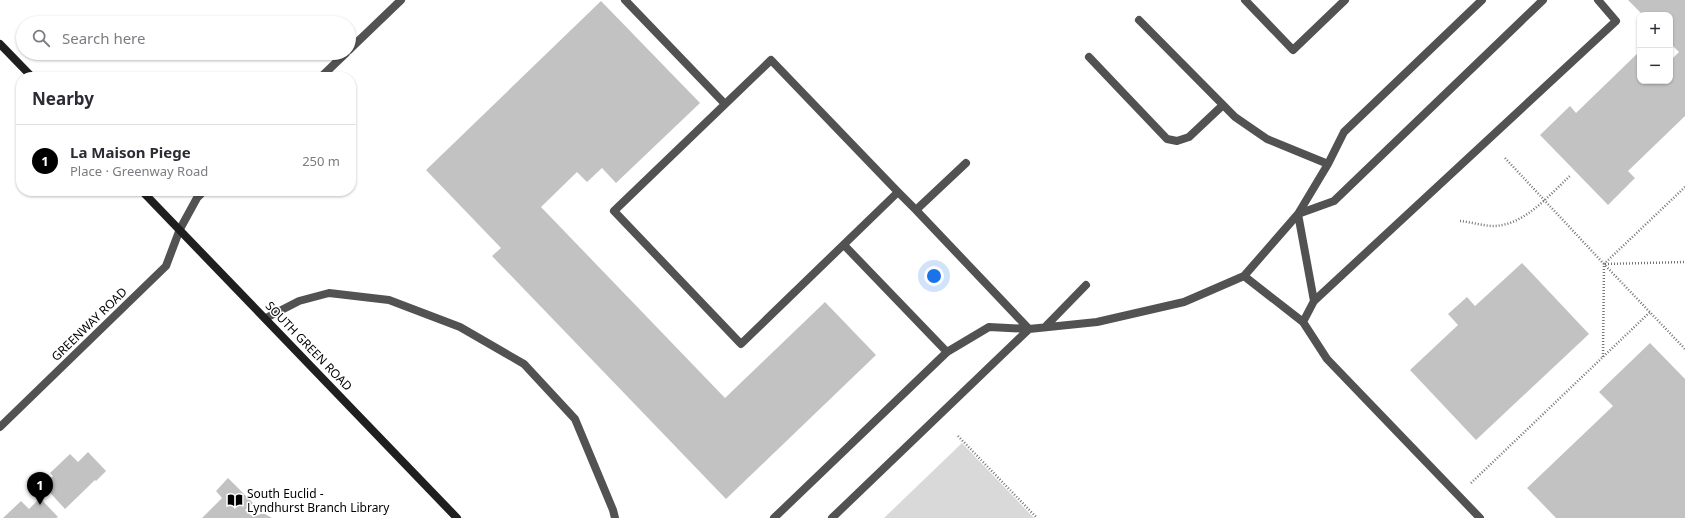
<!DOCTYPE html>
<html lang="en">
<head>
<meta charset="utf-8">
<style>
  :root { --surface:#fff; --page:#f2f2f3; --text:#2b2b33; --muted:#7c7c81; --line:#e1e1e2; --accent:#000 }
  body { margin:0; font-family:"Noto Sans",sans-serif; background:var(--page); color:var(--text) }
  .controls { position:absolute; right:12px; top:12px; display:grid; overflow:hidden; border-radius:8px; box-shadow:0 1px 3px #0004 }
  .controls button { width:36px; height:36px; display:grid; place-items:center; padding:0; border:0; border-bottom:1px solid var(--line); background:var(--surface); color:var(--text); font:20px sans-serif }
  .you { position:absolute; left:934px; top:276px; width:14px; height:14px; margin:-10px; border:3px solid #fff; border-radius:50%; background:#1a73e8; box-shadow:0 0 0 6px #1a73e833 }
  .badge { display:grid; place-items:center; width:26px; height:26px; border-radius:50%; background:var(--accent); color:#fff; font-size:13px; font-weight:700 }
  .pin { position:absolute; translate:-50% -33px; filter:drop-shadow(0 1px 2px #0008) }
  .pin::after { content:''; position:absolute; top:21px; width:14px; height:12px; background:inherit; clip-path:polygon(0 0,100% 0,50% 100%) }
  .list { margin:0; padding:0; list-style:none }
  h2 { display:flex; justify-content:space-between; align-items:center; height:52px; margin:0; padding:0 16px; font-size:17px }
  h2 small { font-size:13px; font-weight:400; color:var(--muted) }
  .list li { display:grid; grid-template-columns:26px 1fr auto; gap:12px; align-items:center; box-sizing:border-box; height:72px; padding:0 16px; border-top:1px solid var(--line) }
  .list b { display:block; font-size:15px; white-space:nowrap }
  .list p { margin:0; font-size:13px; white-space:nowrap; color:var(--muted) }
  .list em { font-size:13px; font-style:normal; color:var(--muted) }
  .icon { flex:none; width:22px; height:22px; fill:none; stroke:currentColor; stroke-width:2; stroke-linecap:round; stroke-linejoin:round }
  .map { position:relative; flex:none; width:1685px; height:518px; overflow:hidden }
  .search { position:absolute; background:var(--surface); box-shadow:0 1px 3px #0004; left:16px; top:16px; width:340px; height:44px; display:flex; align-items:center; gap:10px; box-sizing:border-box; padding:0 14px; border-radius:22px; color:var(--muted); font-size:15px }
  .panel { position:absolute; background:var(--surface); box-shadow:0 1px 3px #0004; left:16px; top:72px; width:340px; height:124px; border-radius:16px }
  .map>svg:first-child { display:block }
  .green { fill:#d9d9d9 }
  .building { fill:#c2c2c2 }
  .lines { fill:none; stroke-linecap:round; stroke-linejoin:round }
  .path { stroke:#747474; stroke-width:2.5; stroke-dasharray:1 2; stroke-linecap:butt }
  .lane { stroke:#525252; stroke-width:8 }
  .street { stroke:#525252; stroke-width:8 }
  .secondary { stroke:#1f1f1f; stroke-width:8 }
  .labels { text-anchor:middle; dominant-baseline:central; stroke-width:3; stroke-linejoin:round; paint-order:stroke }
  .street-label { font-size:12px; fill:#000; stroke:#fff }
  .poi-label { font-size:12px; fill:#000; stroke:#fff; text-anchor:start }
</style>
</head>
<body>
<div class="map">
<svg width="1685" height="518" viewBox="0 0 1685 518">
  <rect width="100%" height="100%" fill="#fff"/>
  <path class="green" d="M962,443L1034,518H884Z"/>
  <path class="building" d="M1628,0H1685V116L1628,171L1635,178L1608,205L1540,135L1570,106L1576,113L1640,51V81H1670V61L1679,52L1670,43V15H1643Z
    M601,1L700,103L616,183L602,168L587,182L577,172L541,207L725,398L825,302L876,355L726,499L492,256L501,248L426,170Z
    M1522,263L1589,334L1476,440L1410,370L1458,325L1448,314L1467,297L1475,306Z
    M1650,343L1685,379V518H1556L1527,488L1613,406L1599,392Z
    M88,452L106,471L96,481L95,480L65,509L43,485L53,476L50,473L70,454L78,462Z
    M228,478L253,503L245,510L253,517L261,514H265L272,518H202L222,498L216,491Z
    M40,498L58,517L56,518H3L21,501L29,509Z"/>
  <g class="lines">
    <path class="path" d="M1505,158L1604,264L1603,357
      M1685,187L1604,264L1685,349
      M1460,221C1471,222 1483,226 1494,226C1525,225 1549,195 1570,176
      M1605,264L1685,262
      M958,436L1037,518
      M1471,483L1650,312"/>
    <path class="lane" d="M625,0L725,104
      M1139,20L1235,117L1267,139L1328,164
      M1089,57L1167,139L1177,141L1189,137L1223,105
      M898,192L741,344L614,211L771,60L898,192L916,210L966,163
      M916,210L1029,329
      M844,245L947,352
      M1244,276L1303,322L1327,359L1480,518
      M1314,301L1298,214L1334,201L1543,0
      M266,318L299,301L329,293L389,300L460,327L524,364L575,419L613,510L615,518
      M1303,322L1314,301L1616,21L1598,0
      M1045,327L1086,285
      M774,518L947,352L989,327L1029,329L1097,322L1184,302L1244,276L1298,214L1328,164L1344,132L1482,0
      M832,518L1029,329"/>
    <path class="street" d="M1245,0L1293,50L1345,0
      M349,50L401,0
      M321,77L346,53
      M0,427L166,266L180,229L197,198L204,191"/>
    <path class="secondary" d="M0,44L32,77
      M142,191L457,518"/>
  </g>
  <defs>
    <g id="library-bare" transform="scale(1.2)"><path d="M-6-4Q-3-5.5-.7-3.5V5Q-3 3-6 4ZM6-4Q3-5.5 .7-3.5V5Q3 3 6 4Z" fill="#000" stroke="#fff" stroke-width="2.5" paint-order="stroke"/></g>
  </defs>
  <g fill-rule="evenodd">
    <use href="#library-bare" x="235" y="500"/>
  </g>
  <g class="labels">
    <g class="street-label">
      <text transform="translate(89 324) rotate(-44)">GREENWAY ROAD</text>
      <text transform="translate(309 346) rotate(46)">SOUTH GREEN ROAD</text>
    </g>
    <g class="poi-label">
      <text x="247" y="493">South Euclid -<tspan x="247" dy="14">Lyndhurst Branch Library</tspan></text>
    </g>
  </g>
</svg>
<div class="controls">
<button>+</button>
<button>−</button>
</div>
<div class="you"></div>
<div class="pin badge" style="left:40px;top:505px">1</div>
<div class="search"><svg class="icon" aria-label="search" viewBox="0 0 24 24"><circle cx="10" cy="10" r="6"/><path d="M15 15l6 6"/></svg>Search here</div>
<section class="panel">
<h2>Nearby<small></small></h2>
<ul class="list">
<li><span class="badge">1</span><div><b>La Maison Piege</b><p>Place · Greenway Road</p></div><em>250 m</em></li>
</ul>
</section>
</div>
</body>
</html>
